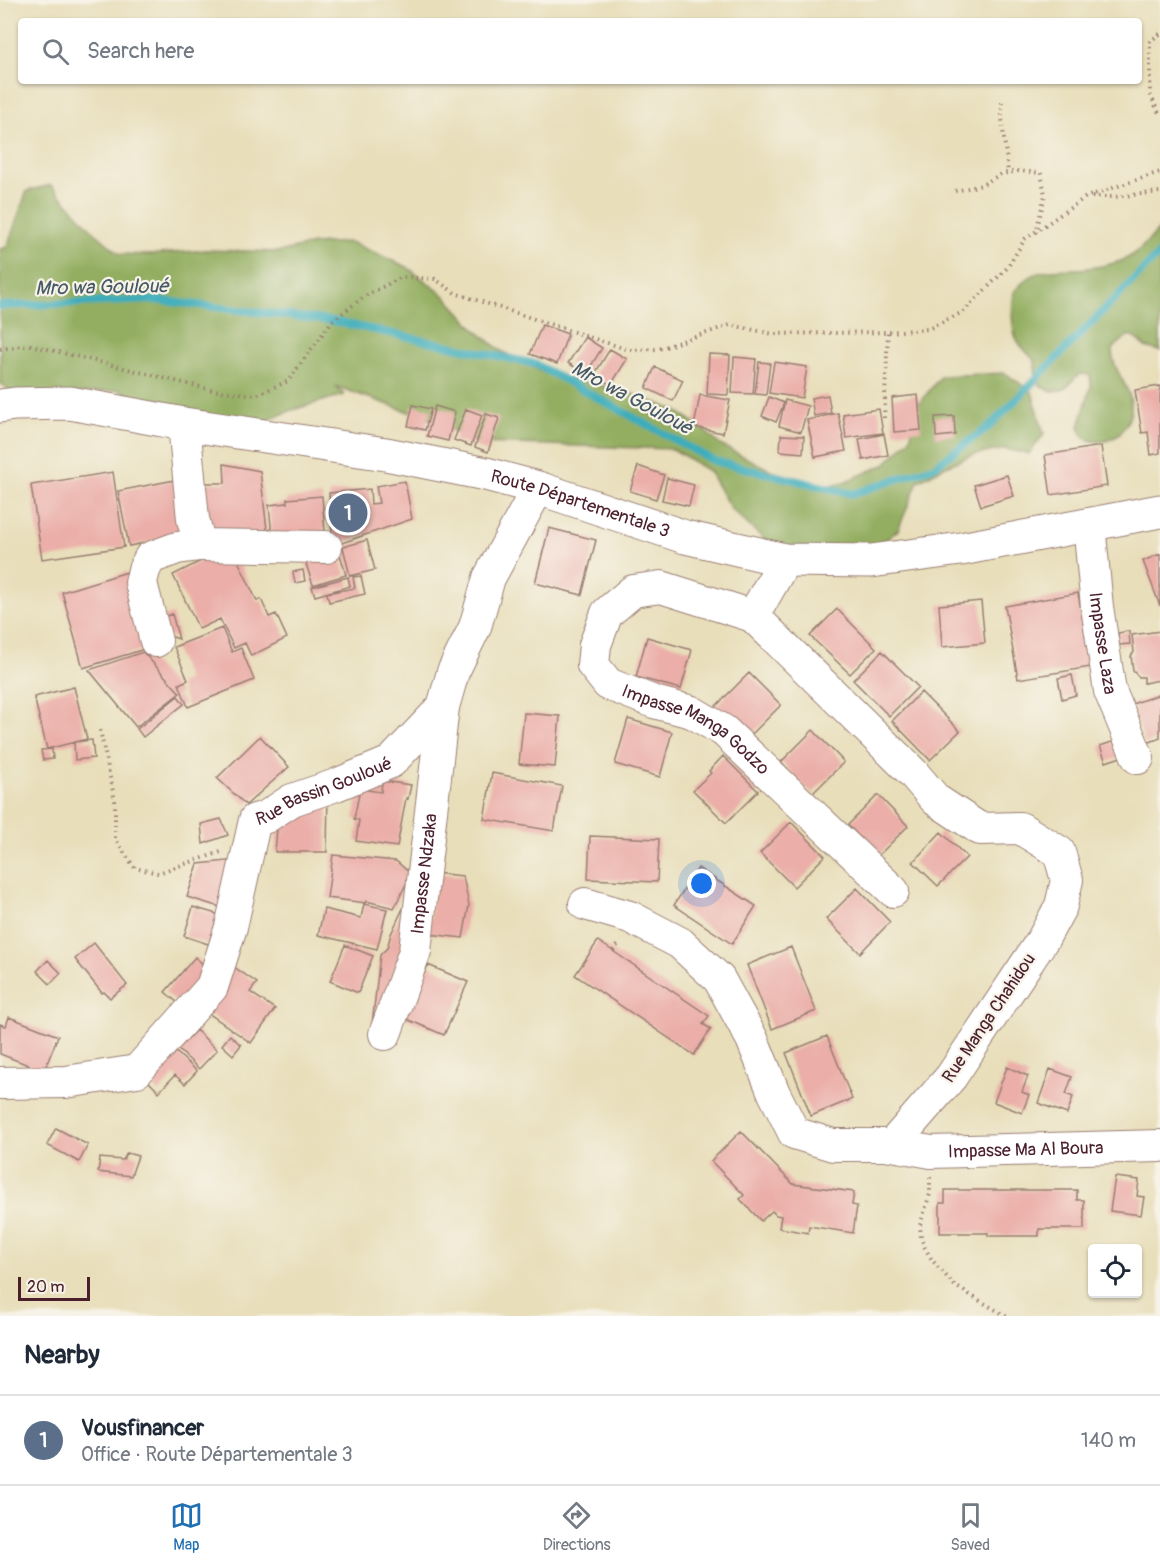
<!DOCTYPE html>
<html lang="en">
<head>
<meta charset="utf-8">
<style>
  :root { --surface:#fff; --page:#f6f6f7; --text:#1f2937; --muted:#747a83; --line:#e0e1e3; --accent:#1f6fb2 }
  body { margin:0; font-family:Pangolin,sans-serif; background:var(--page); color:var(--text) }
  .controls { position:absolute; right:18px; bottom:18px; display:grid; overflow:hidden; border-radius:6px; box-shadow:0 2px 4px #0004 }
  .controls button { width:54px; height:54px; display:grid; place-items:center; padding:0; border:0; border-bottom:2px solid var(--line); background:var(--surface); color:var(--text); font:30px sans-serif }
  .scale { position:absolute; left:18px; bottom:15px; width:72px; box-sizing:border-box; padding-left:6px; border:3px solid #4a1f2b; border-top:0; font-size:16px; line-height:21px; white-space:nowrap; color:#4a1f2b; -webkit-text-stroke:4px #f7f3e8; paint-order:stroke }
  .you { position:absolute; left:702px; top:884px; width:21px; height:21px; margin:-15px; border:4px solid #fff; border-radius:50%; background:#1a73e8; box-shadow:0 0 0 9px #1a73e833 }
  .badge { display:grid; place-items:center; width:39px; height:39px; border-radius:50%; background:var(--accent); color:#fff; font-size:20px; font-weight:700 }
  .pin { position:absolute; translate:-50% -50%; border:3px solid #fff; box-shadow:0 2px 6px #0006 }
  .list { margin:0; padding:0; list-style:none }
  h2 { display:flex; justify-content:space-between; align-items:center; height:78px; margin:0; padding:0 24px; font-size:26px }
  h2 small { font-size:20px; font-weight:400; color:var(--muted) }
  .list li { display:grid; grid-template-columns:39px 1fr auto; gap:18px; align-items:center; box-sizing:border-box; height:90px; padding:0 24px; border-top:2px solid var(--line) }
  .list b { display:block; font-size:22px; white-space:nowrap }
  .list p { margin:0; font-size:20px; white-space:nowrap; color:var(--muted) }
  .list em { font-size:20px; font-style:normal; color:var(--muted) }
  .icon { flex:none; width:33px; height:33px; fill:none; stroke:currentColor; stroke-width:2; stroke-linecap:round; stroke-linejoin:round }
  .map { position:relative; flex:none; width:1160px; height:1316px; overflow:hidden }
  .search { position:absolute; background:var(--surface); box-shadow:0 2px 4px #0004; left:18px; right:18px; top:18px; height:66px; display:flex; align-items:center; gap:15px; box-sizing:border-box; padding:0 21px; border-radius:6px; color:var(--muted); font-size:22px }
  .sheet { height:168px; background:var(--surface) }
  nav { display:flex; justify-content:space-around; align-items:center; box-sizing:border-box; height:84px; border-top:2px solid var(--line); background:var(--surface); font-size:16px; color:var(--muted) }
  nav a { display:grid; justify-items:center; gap:3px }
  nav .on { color:var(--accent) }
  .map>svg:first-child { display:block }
  .forest { fill:#93ae60; stroke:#6e6646; stroke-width:1.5 }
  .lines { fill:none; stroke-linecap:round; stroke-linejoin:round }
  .stream { stroke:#3eadbb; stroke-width:8 }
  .building { fill:#ebaea8 }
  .minor-casing { stroke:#997e72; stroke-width:34 }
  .major-casing { stroke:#997e72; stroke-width:35 }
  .path { stroke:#997e72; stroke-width:4; stroke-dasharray:1.5 4.5; stroke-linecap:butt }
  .minor { stroke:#fff; stroke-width:32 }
  .major { stroke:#fff; stroke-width:33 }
  .labels { text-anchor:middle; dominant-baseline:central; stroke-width:4.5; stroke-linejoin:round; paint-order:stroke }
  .street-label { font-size:18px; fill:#4a1f2b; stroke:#f7f3e8 }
  .water-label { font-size:20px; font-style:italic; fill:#455865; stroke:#f7f3e8 }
</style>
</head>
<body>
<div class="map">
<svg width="1160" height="1316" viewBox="0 0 1160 1316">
  <rect width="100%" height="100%" fill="#f7f3e8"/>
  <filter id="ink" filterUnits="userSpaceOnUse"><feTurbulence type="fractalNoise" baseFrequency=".0167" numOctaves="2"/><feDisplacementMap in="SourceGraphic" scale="12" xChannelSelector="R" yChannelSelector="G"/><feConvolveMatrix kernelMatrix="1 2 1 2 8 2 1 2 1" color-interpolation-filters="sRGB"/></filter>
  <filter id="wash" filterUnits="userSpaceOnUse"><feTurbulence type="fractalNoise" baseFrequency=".008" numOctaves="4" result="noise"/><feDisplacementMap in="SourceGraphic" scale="24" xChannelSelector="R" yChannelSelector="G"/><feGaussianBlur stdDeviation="1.35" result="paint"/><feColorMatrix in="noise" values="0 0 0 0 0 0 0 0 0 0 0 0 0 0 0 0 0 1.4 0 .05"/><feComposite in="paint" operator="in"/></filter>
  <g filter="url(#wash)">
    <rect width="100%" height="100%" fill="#e8deba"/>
    <path class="forest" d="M51,185L95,233L120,254L148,255L206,250L279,252L313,244L350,242L407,267L445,296L475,329L501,351L542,372L622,390L675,410L700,426L720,445L781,475L820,488L844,482L884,465L910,439L917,406L941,376L1005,373L1032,392L1044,434L1029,454L1005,449L972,455L944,467L918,481L898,530L875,548L778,552L731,509L709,471L673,449L479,443L432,420L335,386L344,395L292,410L256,425L166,413L119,390L22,399L0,383V249L7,247L27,191Z
      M1160,228V351L1145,347L1138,340L1129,335L1112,349C1111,376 1142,392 1127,423C1124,428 1120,434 1115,437C1104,443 1095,443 1084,438L1079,427L1091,386L1090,375L1080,374C1074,378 1071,384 1066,388C1062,391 1056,391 1052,391C1036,389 1035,374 1035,361C1030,355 1023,350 1019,343C1010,330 1012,308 1014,292C1037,262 1057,272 1089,268C1099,267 1111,264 1121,261C1137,255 1149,240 1160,228Z"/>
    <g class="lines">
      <path class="stream" d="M0,306L155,300L332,321L535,364L714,461L853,494L933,467L990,426L1160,253"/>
    </g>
    <g id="blocks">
      <path class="building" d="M542,325L568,334L557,364L530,354Z
        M585,337L602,348L586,374L568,363Z
        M610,349L627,359L611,385L594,375Z
        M709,354L730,355L728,395L707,394Z
        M734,357L756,359L753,394L732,393Z
        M759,362L770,363L766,395L755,394Z
        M774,362L807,367L802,398L769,393Z
        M655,367L683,380L673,401L646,388Z
        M1160,386V453L1151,455L1148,432L1142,433L1135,390Z
        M700,395L730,400L723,433L694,427Z
        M828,395L831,413L814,416L811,398Z
        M918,395L921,430L894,432L892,398Z
        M769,397L784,403L776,422L762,416Z
        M785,400L808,406L801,432L779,426Z
        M413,405L431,409L425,430L408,426Z
        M435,406L455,412L448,441L427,436Z
        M466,409L482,415L471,446L454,440Z
        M879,409L883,433L846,438L843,414Z
        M838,413L846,451L815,457L807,420Z
        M486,414L499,418L488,452L475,447Z
        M954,416L955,435L936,437L935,417Z
        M884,434L888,455L863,460L859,439Z
        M781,435L804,436L803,453L780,451Z
        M1101,446L1107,486L1051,495L1045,455Z
        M224,464L260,471L268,538L208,530L203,483H225Z
        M638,466L664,475L656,499L630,491Z
        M113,472L124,547L42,559L31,485Z
        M1007,475L1014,496L981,506L974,485Z
        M667,478L694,485L689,506L662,500Z
        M180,479L190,534L129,546L118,491Z
        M405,481L412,519L333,546L329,493L370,489L371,504L379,503L376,486Z
        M322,496L325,532L272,537L269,505L287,503V499Z
        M549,528L596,540L582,595L535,583Z
        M367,540L375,570L350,576L343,547Z
        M231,546L257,601L261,599L269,617L276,614L287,638L251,656L245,643L234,648L220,619L199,629L173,575Z
        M339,551L346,575L313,585L305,561Z
        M1160,554V606L1143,561Z
        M303,570L305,581L295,583L293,572Z
        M127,572L148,648L83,668L62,592Z
        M361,576L365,594L329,602L327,593L355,588L353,577Z
        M348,577L350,586L315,596L312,587Z
        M1078,593L1091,667L1018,679L1005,606Z
        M981,601L985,643L942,647L939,605Z
        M837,609L876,648L850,674L810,636Z
        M172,614L179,639L161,633L158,619Z
        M222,628L232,652L241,648L254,680L188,707L179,684L188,680L174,647Z
        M1129,631L1130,644L1119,645L1118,633Z
        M1160,631V680L1144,683V677H1139L1133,671L1131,656L1134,652L1132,635Z
        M647,637L692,650L681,689L636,677Z
        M882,651L918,687L889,716L853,680Z
        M143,652L180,693L136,727L89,670Z
        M749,673L781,705L747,739L715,707Z
        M1072,675L1076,695L1062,699L1058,678Z
        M74,687L87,739L47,749L34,697Z
        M921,692L960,731L930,760L892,721Z
        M1160,694V738L1145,744L1132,704Z
        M178,696L184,704L143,737L137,729Z
        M524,713L560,716L555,767L519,764Z
        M628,719L672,732L660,777L615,764Z
        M813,730L844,762L812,794L781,762Z
        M260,736L289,767L246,805L217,778Z
        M92,740L94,758L75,760L74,742Z
        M1118,740L1124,756L1106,762L1100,746Z
        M52,749L53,759L43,760L41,750Z
        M723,756L758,791L726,823L693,790L711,773L709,771Z
        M492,773L562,786L554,831L484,819Z
        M382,781L411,785L408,799L406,798L397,847L356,841L359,820L354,819L360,789L381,792Z
        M328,792L327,852H275L278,817Z
        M878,795L908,826L878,856L848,825Z
        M221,819L228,835L203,844L201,824Z
        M791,822L825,856L794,887L760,853Z
        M941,832L967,857L938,886L913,862Z
        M590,836L659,839L657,882L588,879Z
        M333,855L396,861L411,874L394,908L366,901V903L327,898Z
        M237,860L223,908L187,897L198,864Z
        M698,868L756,906L732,944L674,905Z
        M434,873L463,876L469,905L463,938L429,934Z
        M857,888L890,922L860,953L826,919Z
        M406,902L419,907L371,1034L380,955L387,948L391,934Z
        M364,904L387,909L377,949L318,935L324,909L361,918Z
        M193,907L220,915L211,945L184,936Z
        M598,941L709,1016L703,1024L711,1029L694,1055L575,975Z
        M94,943L127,985L110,998L104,992L102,993L75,959Z
        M345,945L373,956L358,993L330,981Z
        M791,947L816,1011L772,1029L747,965Z
        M195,957L207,968L178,1003L165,992Z
        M48,960L61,973L50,984L37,971Z
        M231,965L257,983L250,992L275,1009L251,1043L201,1008Z
        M428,965L468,982L444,1035L404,1018Z
        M9,1017L58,1036L44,1071L0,1054V1024L6,1026Z
        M196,1030L217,1050L199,1069L178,1049Z
        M230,1035L241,1045L233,1055L222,1045Z
        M827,1036L852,1099L811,1116L786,1053Z
        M176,1052L197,1071L185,1084L175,1075L159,1092L148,1081Z
        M1007,1067L1028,1076L1022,1092L1029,1095L1022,1113L994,1102Z
        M1050,1069L1072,1077L1066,1094L1073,1097L1067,1114L1038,1103Z
        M56,1128L88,1145L79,1162L47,1145Z
        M741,1131L793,1184L854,1192L852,1205L857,1206L853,1233L809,1226L808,1233L779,1228L781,1216L776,1215L772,1211L761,1221L740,1199L744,1195L711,1161Z
        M127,1153L138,1156L131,1176L98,1172L100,1158L123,1160Z
        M1115,1177L1139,1180L1137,1196L1144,1197L1141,1215L1110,1211Z
        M945,1190H1077V1200H1084V1229H1039V1236H988V1233H940V1203H945Z"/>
    </g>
  </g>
  <g filter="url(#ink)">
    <use href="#blocks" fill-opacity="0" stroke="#997e72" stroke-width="1.5"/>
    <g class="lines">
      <g class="minor-casing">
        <g id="minor">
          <path d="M184,424L193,519L200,545L326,547"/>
          <path id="s1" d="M1089,524L1097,607L1110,691L1138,758"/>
          <path id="s2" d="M785,560L753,616L661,587L633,591L607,613L595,645L593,665L608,684L654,702L692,712L724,731L893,891"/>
          <path d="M753,616L913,773L936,800L980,829L1020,828L1059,852L1067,880L1061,906L1043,939L951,1077L892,1145"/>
          <path d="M156,641L141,583L144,570L150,558L177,548L200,545"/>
          <path id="s3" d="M585,904L630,917L680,943L719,979L752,1039L774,1093L794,1133L833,1145H892L931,1152L1160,1146"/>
          <path id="s4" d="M385,1034L415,951L443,707"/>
          <path id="s5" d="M0,1083L66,1082L137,1071L212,987L231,927L255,820L266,817L292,800L336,785L391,762L443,707L453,672L475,627L489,578L538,488"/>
        </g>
      </g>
      <g class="major-casing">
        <g id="major">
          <path id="s6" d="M0,406L15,404L70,403L184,424L386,454L486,474L538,488L685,537L785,560L871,561L961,549L1160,511"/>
        </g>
      </g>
      <path class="path" d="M1160,34L1150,41V94L1160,116
        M1002,102C1001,126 1006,149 1008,173
        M955,191L982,185L1001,174L1019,171L1041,173L1045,195L1036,232
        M1092,197H1114L1160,192
        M0,349L31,345L212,390L256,395L288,381L332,321L365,296L402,277L435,279L455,293L629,350L659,349L730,325L773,334L888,332L928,329L963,312L1007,268L1025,239L1086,197L1160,172
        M884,418L888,332
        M100,730L115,801V840L135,868L158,873L221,852
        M613,951L620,942
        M930,1177V1194L920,1225L921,1238L925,1248L932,1260L955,1286L1006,1316"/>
      <use href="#minor" class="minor"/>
      <use href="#major" class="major"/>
    </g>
  </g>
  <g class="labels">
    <g class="street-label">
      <text stroke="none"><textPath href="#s6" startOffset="591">Route Départementale 3</textPath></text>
      <text stroke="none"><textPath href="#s1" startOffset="120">Impasse Laza</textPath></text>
      <text stroke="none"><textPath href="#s2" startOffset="402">Impasse Manga Godzo</textPath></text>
      <text stroke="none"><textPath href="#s5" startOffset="498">Rue Bassin Gouloué</textPath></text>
      <text stroke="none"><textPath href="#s4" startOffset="166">Impasse Ndzaka</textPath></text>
      <text transform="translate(989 1018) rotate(-56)">Rue Manga Chahidou</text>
      <text stroke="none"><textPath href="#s3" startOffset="562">Impasse Ma Al Boura</textPath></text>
    </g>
    <g class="water-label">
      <text transform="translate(102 287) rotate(-1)">Mro wa Gouloué</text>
      <text transform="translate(632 398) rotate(28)">Mro wa Gouloué</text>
    </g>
  </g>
</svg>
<div class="controls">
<button><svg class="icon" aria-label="locate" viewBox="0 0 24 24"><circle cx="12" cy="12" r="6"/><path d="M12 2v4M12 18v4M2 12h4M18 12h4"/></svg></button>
</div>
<div class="scale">20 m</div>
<div class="you"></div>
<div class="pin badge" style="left:348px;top:513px;background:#5c6f8a">1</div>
<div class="search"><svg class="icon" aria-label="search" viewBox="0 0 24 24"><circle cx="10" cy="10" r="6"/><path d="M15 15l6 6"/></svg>Search here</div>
</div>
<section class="sheet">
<h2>Nearby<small></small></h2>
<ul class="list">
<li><span class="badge" style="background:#5c6f8a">1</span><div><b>Vousfinancer</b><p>Office · Route Départementale 3</p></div><em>140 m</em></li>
</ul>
</section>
<nav>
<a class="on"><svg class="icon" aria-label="map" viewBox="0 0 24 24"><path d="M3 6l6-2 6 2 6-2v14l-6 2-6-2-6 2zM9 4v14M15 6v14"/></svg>Map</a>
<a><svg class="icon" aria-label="directions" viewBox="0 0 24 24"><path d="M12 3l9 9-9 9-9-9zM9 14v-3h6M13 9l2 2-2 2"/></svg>Directions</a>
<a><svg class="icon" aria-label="saved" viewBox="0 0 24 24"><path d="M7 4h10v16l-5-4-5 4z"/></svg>Saved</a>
</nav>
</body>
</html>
